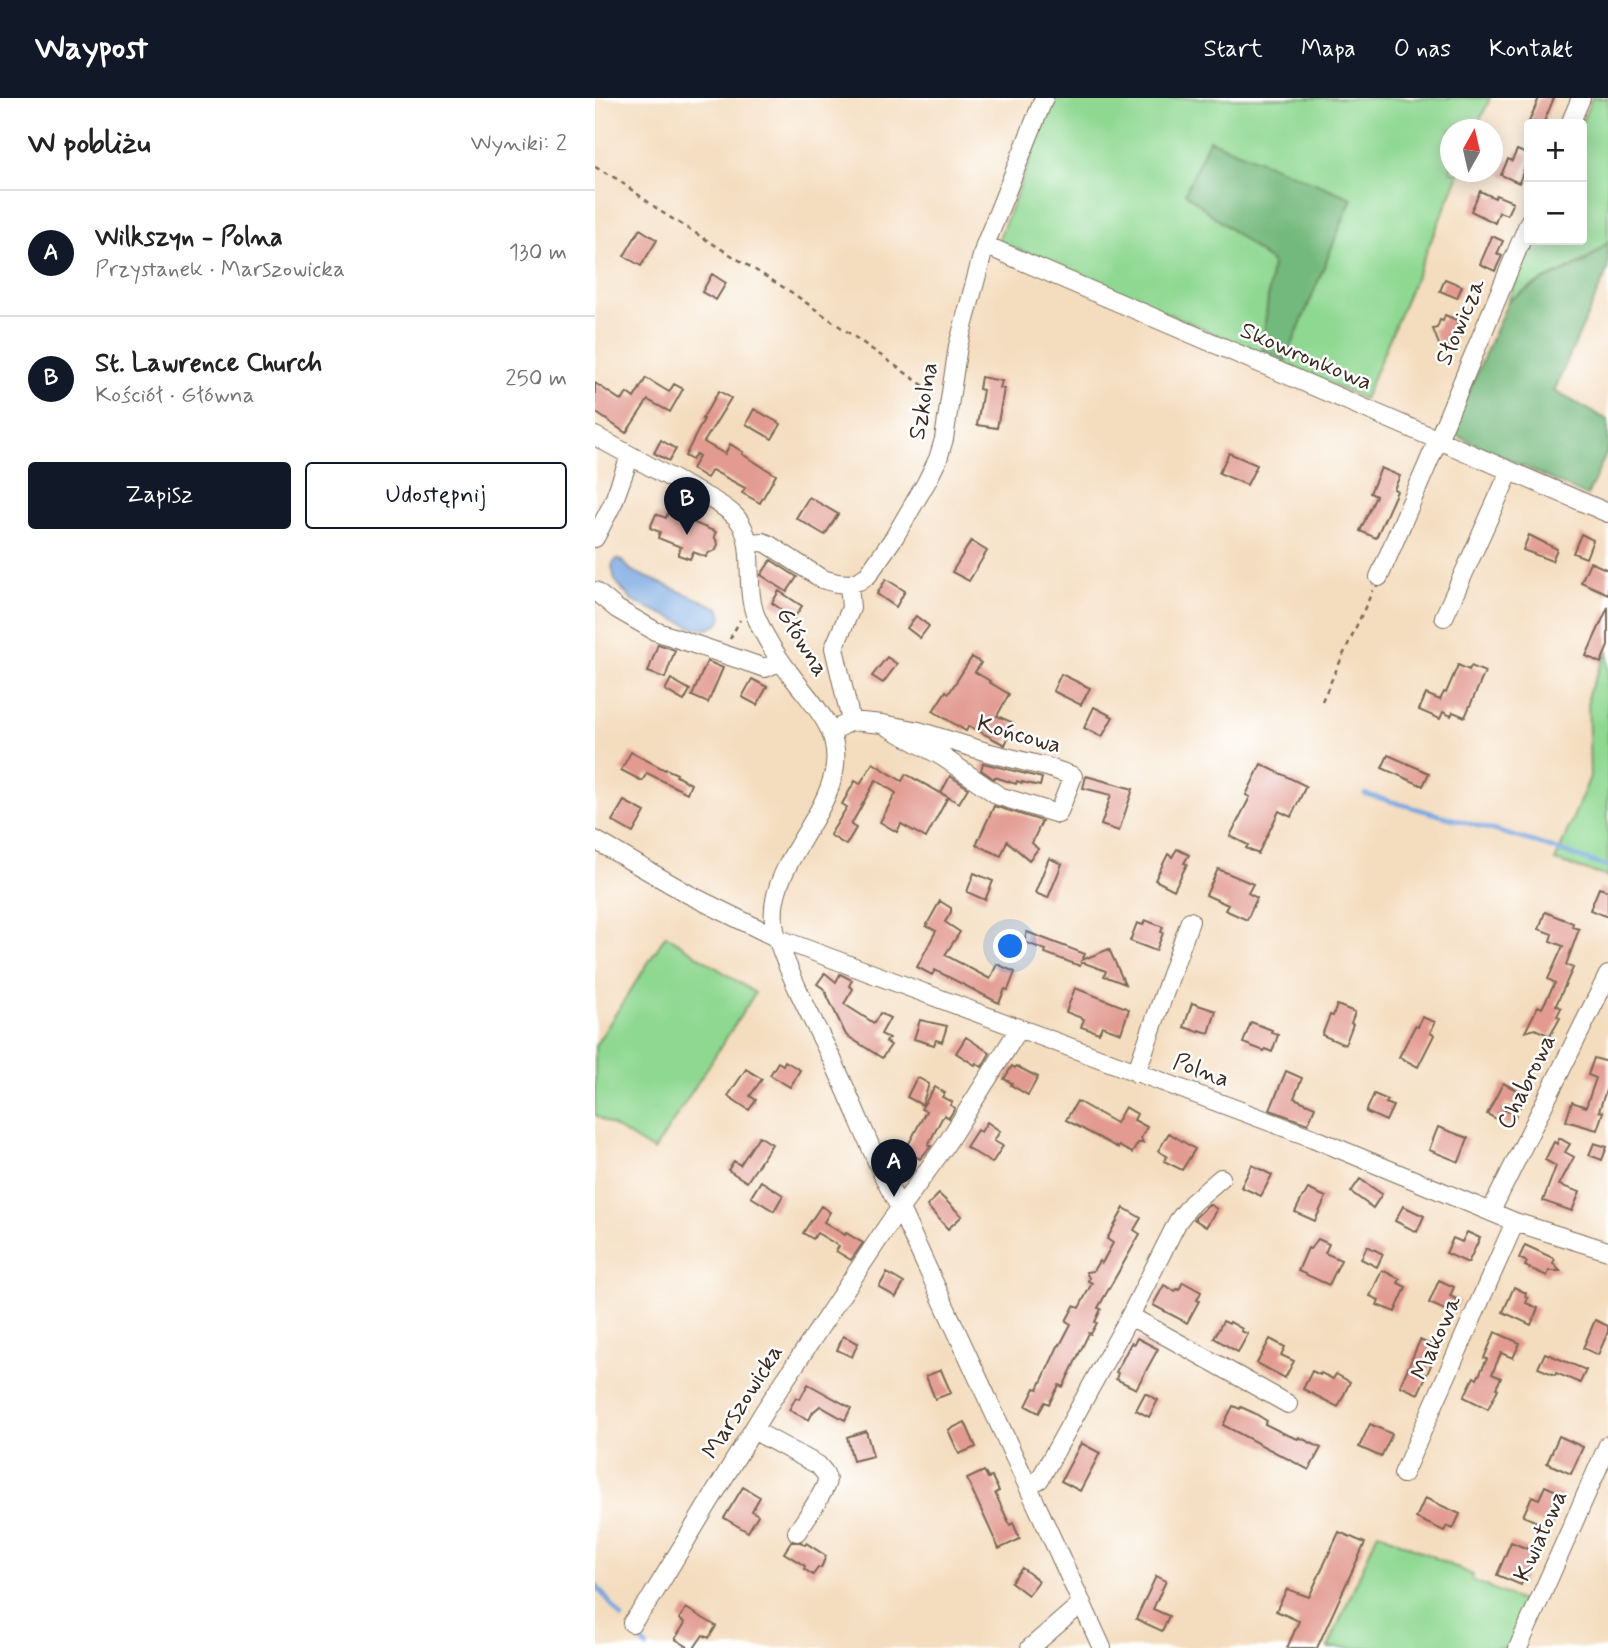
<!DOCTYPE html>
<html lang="pl">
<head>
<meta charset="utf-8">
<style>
  :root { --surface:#fff; --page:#f2f2f2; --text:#222; --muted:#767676; --line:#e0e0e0; --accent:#111827 }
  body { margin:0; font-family:Mynerve,sans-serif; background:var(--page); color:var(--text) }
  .controls { position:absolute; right:21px; top:21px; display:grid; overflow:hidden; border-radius:7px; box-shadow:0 4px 18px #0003 }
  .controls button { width:63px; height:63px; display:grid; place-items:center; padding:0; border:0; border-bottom:2px solid var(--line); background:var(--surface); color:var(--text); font:35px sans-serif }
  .compass { position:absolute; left:845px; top:21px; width:63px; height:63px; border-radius:50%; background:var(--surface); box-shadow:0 4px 18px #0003; rotate:8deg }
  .you { position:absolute; left:416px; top:849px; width:24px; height:24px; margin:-18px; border:5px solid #fff; border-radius:50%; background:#1a73e8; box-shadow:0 0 0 10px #1a73e833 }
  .badge { display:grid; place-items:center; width:46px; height:46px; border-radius:50%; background:var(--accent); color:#fff; font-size:23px; font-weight:700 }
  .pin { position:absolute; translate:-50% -58px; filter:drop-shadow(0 2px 4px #0008) }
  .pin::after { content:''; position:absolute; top:37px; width:24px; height:21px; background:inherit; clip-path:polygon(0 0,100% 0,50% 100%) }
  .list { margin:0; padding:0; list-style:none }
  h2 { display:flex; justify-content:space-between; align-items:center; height:91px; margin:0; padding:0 28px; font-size:30px }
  h2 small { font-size:23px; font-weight:400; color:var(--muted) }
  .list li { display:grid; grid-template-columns:46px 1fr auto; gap:21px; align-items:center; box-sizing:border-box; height:126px; padding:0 28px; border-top:2px solid var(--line) }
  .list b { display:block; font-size:26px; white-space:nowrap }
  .list p { margin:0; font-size:23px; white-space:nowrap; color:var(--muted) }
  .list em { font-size:23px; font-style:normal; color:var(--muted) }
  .actions { display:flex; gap:14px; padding:21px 28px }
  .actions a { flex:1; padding:16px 0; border:2px solid var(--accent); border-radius:7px; text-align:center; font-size:24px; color:var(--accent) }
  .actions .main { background:var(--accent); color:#fff }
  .map { position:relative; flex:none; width:1013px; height:1550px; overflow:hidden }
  header { display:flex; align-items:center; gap:42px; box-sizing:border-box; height:98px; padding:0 35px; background:var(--accent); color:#fff }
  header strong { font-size:33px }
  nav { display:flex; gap:38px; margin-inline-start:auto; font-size:24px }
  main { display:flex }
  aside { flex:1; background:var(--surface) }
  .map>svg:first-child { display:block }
  .green { fill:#8fd892; stroke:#658158; stroke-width:2 }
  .forest { fill:#73b87c; stroke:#57714d; stroke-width:2 }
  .water { fill:#75a5df; stroke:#58687e; stroke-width:2 }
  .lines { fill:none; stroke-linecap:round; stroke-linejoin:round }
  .stream { stroke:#75a5df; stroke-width:4.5 }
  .building { fill:#e29a91 }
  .minor-casing { stroke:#7c6956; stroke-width:20 }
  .path { stroke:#7c6956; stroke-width:2.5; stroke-dasharray:5 5; stroke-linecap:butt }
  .minor { stroke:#fff; stroke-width:18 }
  .labels { text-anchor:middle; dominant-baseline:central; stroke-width:5; stroke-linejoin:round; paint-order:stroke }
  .street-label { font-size:24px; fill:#3b2a1e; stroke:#fff }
</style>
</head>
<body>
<header>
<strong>Waypost</strong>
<nav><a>Start</a><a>Mapa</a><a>O nas</a><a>Kontakt</a></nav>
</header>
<main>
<aside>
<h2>W pobliżu<small>Wyniki: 2</small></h2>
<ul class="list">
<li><span class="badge">A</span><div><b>Wilkszyn - Polna</b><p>Przystanek · Marszowicka</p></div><em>130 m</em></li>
<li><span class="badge">B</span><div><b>St. Lawrence Church</b><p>Kościół · Główna</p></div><em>250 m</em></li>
</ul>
<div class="actions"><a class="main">Zapisz</a><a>Udostępnij</a></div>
</aside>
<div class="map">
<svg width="1013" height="1550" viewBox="0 0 1013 1550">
  <rect width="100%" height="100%" fill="#fff"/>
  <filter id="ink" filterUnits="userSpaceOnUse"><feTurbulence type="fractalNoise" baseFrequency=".0143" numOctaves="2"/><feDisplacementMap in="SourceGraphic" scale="14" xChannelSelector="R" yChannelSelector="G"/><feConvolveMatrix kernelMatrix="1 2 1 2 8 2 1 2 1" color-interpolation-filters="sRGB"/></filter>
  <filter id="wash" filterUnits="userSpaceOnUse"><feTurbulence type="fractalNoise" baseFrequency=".00686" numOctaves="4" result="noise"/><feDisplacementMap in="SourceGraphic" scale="28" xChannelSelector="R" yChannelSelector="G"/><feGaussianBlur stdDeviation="1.57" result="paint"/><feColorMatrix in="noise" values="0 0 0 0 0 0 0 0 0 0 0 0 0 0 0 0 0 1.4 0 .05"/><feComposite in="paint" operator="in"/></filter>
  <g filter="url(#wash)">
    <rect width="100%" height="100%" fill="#f4ddbf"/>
    <path class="green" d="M459,0H895L881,31L856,32V74H865L769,301L693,267L403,143Z
      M997,0H1013V144C991,165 973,170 947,183C935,189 924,196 913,203L938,142H987L986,26Z
      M1013,552V779L960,763L995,679L993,596Z
      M71,837L160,895L59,1053L0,1017V948Z
      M783,1434L878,1477L877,1482L933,1506L913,1550H733Z"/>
    <path class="forest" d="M614,42L757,100L691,262L667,252L677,165L590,95Z
      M1013,144V171L959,293L1013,322V352L992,398L856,335L913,203L947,183L986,166L999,157Z"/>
    <path class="water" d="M23,461L27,463L37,473L124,510L127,518L124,526L113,531L100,530L37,503L20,482L17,468L19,464Z"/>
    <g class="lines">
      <path class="stream" d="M770,696L936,743L1013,769
        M0,1486L27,1520
        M41,1537L52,1550"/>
    </g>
    <g id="blocks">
      <path class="building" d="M944,0H959L948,26H933Z
        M922,52L934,57L924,85L906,77L913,61L917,63Z
        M885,93L900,100L901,97L918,104L912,117L904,114L900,125L876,113Z
        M45,131L62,142L46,168L29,158Z
        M897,138L908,143L902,156L907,158L900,173L885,166Z
        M117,176L131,185L121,202L107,194Z
        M850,181L867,188L862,200L845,193Z
        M850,217L864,223L861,229L864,230L856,249L849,247L845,249L838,231L842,230L845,222L848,223Z
        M386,279L407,283L405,290L409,291L402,330L382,327L388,292L384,291Z
        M51,280L74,294L79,286L88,291L75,314L53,302L31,335L0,314V285L27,303L32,295L39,300Z
        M124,293L136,300L109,344L130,356L135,346L148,354L147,356L181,377L165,405L147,395L150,390L117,372L112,380L97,371L104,358L101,356L97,362L90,358L109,321H107Z
        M159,311L186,326L177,341L151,326Z
        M66,342L81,351L74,363L59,355Z
        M634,355L662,367L652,387L624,375Z
        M786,370L805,378L799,391L802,393L781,440L765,433L781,398L775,395Z
        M214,399L243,416L230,437L201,420Z
        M73,414L121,434L119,438L123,446L121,452L113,455L111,459L98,454L95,461L83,457L86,449L63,440L65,434L55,430L61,416L71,420Z
        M986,436L998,442L991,460L978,455Z
        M934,437L962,451L957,463L928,452Z
        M376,443L392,453L374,483L357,474Z
        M176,462L202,479L192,494L166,477Z
        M995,464L1013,472V496L986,484Z
        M291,481L310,493L301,509L282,496Z
        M184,493L207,508L199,520L177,505Z
        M1013,509V548L1006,565L991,558Z
        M321,518L334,528L325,540L312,530Z
        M63,546L80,552L70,580L53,574Z
        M292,559L302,566L288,585L277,578Z
        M377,559L386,565L380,574L395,583L394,584L414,596L402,618L419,625L410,647L374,628L371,633L338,613L351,593L354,595Z
        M112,563L128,570L113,605L97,598Z
        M863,567L874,572L876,568L890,574L870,619L858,614L856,618L848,614L845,621L824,612L831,596L845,602L849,594L851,595Z
        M466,576L495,590L486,607L458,593Z
        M76,581L95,592L89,603L70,592Z
        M157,581L172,589L162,607L147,599Z
        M499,609L518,619L507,639L489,630Z
        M36,654L70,672L71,671L82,676L81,678L96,686L92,695L52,675L47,683L26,672Z
        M793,657L834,675L828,688L787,670Z
        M278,665L307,683L311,676L353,699L331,740L306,726L302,734L285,724L301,695L281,682L256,727L261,730L251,747L235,737L252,709L247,706L260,683L265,686Z
        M388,665L447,680L445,688L427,684V685L422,683L421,686L400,679L399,681L386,672Z
        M666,666L711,688L696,719L684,713L663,756L651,750L653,747L635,738L655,699L651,697Z
        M355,678L373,690L364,705L346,695Z
        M491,678L538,691L524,733L506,727L516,697L488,690Z
        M29,703L50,714L38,735L17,723Z
        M399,708L447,723L437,745L443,751L434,762L412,743L406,758L381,747Z
        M582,751L594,757L589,765L592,766L579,792L560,782L573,756L577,759Z
        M454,760L467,766L453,800L440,795Z
        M623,771L658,786L653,795L662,800L652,822L630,812L633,807L611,797Z
        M379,775L398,783L390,802L372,794Z
        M1004,790L1013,793V819L995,812Z
        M345,803L356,810V814L350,824L365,834L350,857L395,881L402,866L420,874L413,892L410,891L404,905L340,872L337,877L322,869L341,833L331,828Z
        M950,814L978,825L977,829L984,831L971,867L978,870L961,907L966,910L962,918L965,920L955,938L940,931L930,934L943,908L947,910L960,885L953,881L968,848L955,843L957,836L944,831Z
        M550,822L568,829L566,834L568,835L561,853L535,843L542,825L548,827Z
        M432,834L490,856L487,862L514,851L530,886L509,878L511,873L487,864L485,868L450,855L451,852L429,844Z
        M230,875L241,884L245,876L257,882L254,888L258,891L249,906L279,925L285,915L295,920L286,936L294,940L291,944L296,947L287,960L251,937L229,891L222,886Z
        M480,890L534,911L526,935L507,928L504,935L486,929L489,921L471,914Z
        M597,905L621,913L614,935L604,932V934L589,929Z
        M742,907L760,914L756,925L758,926L750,947L727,937L735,917L738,918Z
        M827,919L840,924L835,935L839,937L823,969L804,959L820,928L823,929Z
        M325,922L352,928L347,944L341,942L339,947L319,941Z
        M656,924L677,932L676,934L683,937L677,954L670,951L669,953L648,945Z
        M371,939L395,955L387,969L381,965L380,967L361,955Z
        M999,960L1013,964V986L1004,1013L1008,1014L1002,1032L971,1023L977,1004L991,1009L1001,980L993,977Z
        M190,963L205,972L195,989L175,977L183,964L188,967Z
        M417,968L420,970L421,968L443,979L433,997L416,987L417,985L409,981Z
        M151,971L167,981L155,998L161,1002L154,1012L133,998Z
        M691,973L707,980L699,1000L720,1009L713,1026L675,1012Z
        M322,979L334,986L327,1007L312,999Z
        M908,985L931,997L925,1009L911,1005L908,1011L921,1017L915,1028L892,1016Z
        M340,989L350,995L347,999L357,1004L355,1007L360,1010L354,1020L350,1017L347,1020L333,1047L336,1048L325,1061L310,1053L331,1013L326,1011Z
        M779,996L793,1002L791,1005L798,1008L791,1023L771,1014Z
        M482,1003L521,1025L530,1009L542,1016L539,1022L552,1029L546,1040L548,1045H543L537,1055L524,1048L523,1050L471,1022Z
        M392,1024L405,1033L399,1043L408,1048L397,1065L371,1049L382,1032L386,1034Z
        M843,1029L873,1040L864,1064L834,1052Z
        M574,1035L600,1051L587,1072L569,1063L572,1058L563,1053Z
        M164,1038L177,1046L152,1084L133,1072L139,1063L145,1067Z
        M964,1040L975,1046L970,1054L979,1059L964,1087L985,1094L977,1113L948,1103L961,1068L950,1062L959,1044L962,1046Z
        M999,1045L1012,1049L1007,1062L994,1057Z
        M657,1067L677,1077L666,1098L646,1089Z
        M765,1081L787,1096L778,1110L756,1094Z
        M166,1083L188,1097L179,1113L156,1099Z
        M713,1091L731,1099L720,1123L700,1114L708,1098H709Z
        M344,1096L367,1118L353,1131L332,1108Z
        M614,1106L622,1111L611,1129L599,1121Z
        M226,1108L235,1114L229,1124L250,1137L251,1135L268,1145L256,1162L241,1153L244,1148L222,1135L218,1141L208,1135Z
        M808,1108L829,1118L822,1134L800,1123Z
        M529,1110L546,1120L539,1132L545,1136L503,1210L506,1211L500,1224L502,1225L496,1236L494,1235L468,1289L464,1287L454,1306L450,1304L444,1315L431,1308L440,1290L443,1291L464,1246L465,1247L476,1226L471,1223L479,1208L484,1210L497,1185L493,1183L494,1180L491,1174L498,1173L504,1163L507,1165L518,1145L512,1141Z
        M872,1134L885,1140L873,1165L851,1155L858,1140L867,1144Z
        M723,1141L734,1146L730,1155L746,1162L734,1187L703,1173L713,1150L715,1151Z
        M930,1147L960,1161L958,1165L965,1173H954L952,1178L930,1168L932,1164L924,1160Z
        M772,1148L788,1156L782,1169L766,1161Z
        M787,1172L805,1181L803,1185L811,1189L800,1214L782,1207L784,1202L775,1198Z
        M292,1175L309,1185L301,1199L284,1189Z
        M844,1182L859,1189L855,1198L865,1203L859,1216L834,1205Z
        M588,1184L606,1194L602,1202L604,1203L592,1225L558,1207L569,1187L580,1193L582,1191L584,1192Z
        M919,1189L931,1195L930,1199L933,1200L931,1205L943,1210L936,1227L908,1214Z
        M1000,1222L1013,1228V1234L1003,1257L988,1250Z
        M628,1223L634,1226L635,1224L647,1231L646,1233L653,1236L643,1254L619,1240Z
        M900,1234L925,1245L918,1260L906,1255L897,1276L906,1280L901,1290L903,1291L893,1311L869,1299L879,1279L882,1281L892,1261L889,1260Z
        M248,1238L263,1245L257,1259L242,1252Z
        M542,1240L563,1251L541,1291L521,1281L523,1275L521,1274L536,1245L539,1246Z
        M675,1241L690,1249L686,1257L699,1263L690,1280L662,1265Z
        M825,1242L841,1249L835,1263L837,1265L823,1296L805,1288Z
        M950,1255L991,1272L985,1285L961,1275L960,1277L943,1270Z
        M346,1272L356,1295L340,1301L331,1278Z
        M717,1273L725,1277L726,1275L738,1281L741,1276L755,1284L743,1309L708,1291Z
        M213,1286L256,1310L250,1322L225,1308L218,1314L214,1322L194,1312L201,1299L205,1301Z
        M550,1295L563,1302L554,1319L541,1312Z
        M638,1308L645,1311L646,1309L659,1315L672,1323L670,1326L690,1336L703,1341L704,1339L726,1350L714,1372L628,1327Z
        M370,1324L381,1349L364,1356L353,1332Z
        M775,1326L797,1336L786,1359L764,1349Z
        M271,1333L278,1358L258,1363L252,1339Z
        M964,1338L988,1349L976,1376L952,1365Z
        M486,1345L505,1355L485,1393L466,1383Z
        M389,1373L393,1380L397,1379L404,1393L400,1395L415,1427L418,1425L425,1441L404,1451L372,1381Z
        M950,1388L968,1396L954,1429L928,1418L937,1398L944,1401Z
        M148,1389L165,1399L157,1413L163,1417L153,1434L129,1420Z
        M830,1400L865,1416L858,1431L852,1428L849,1433L821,1420Z
        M744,1434L770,1445L722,1550H692L704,1523L681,1513L692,1491L714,1499Z
        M196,1444H206L210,1447L211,1445L231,1458L226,1470H223L218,1477L209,1471L210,1468L189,1455Z
        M916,1444L940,1454L926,1487L902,1477Z
        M427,1470L444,1483L433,1497L416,1484Z
        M561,1478L571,1483L558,1511L574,1518L567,1533L541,1521Z
        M91,1510L121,1528L114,1540L108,1537L99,1550H95L80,1541L90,1525L84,1521Z"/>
    </g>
  </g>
  <g filter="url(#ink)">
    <use href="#blocks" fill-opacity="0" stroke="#7c6956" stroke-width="2"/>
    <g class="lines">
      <g class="minor-casing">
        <path id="minor" d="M975,26L986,0
          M390,147L1013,415
          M0,338C29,354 58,370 87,386C104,395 127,405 141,419C164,444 147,489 162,521C171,542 184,562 199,581C221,610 247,633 239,674C227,732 161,780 183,843C197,883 217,921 236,959C254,997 270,1037 287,1075C293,1088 300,1100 306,1113C373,1259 441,1404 507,1550
          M0,440L18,405L35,358
          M153,445L168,444L173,446L227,481L242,485L254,486L264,483L273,477L300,438L331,385L343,361L349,341L363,248L390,147L449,0
          M784,479L843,342L934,124
          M254,486L256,510L239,550L256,623
          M0,493L22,511L60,533L170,570L186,563
          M849,519L915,373
          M236,634L256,623L288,626L324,633L395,655L452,669L478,678L463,716L404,698L348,659L288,626
          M0,742L93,796L182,840L718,1040L920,1124L1013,1153
          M541,975L595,823
          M896,1113L1013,877
          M535,1218L693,1306
          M158,1332L223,1367C227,1372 232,1376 232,1382C231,1393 209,1423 202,1434
          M808,1376L920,1124
          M433,1388L445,1381L535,1218L583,1123L597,1105L626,1080
          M37,1525L56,1500L170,1312L293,1127L350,1048L424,931
          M435,1550L487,1505
          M923,1550L1013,1347"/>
      </g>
      <path class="path" d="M0,69L22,81L68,115L196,194L339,295
        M135,541L145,522
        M727,603L778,492"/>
      <use href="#minor" class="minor"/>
    </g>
  </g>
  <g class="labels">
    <g class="street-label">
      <text transform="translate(866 224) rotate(-67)">Słowicza</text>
      <text transform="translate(711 259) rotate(23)">Skowronkowa</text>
      <text transform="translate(329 303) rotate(-80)">Szkolna</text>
      <text transform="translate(207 544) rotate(58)">Główna</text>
      <text transform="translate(424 637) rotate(16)">Końcowa</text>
      <text transform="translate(606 973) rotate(20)">Polna</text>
      <text transform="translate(932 984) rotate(-64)">Chabrowa</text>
      <text transform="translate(842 1240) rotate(-66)">Makowa</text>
      <text transform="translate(148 1304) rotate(-58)">Marszowicka</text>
      <text transform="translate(946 1438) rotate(-66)">Kwiatowa</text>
    </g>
  </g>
</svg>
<div class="controls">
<button>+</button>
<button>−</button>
</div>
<svg class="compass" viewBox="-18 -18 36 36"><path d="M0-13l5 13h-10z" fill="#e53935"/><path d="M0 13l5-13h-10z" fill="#767676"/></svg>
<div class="you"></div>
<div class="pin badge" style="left:299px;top:1099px">A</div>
<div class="pin badge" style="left:92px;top:437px">B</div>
</div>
</main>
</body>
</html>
